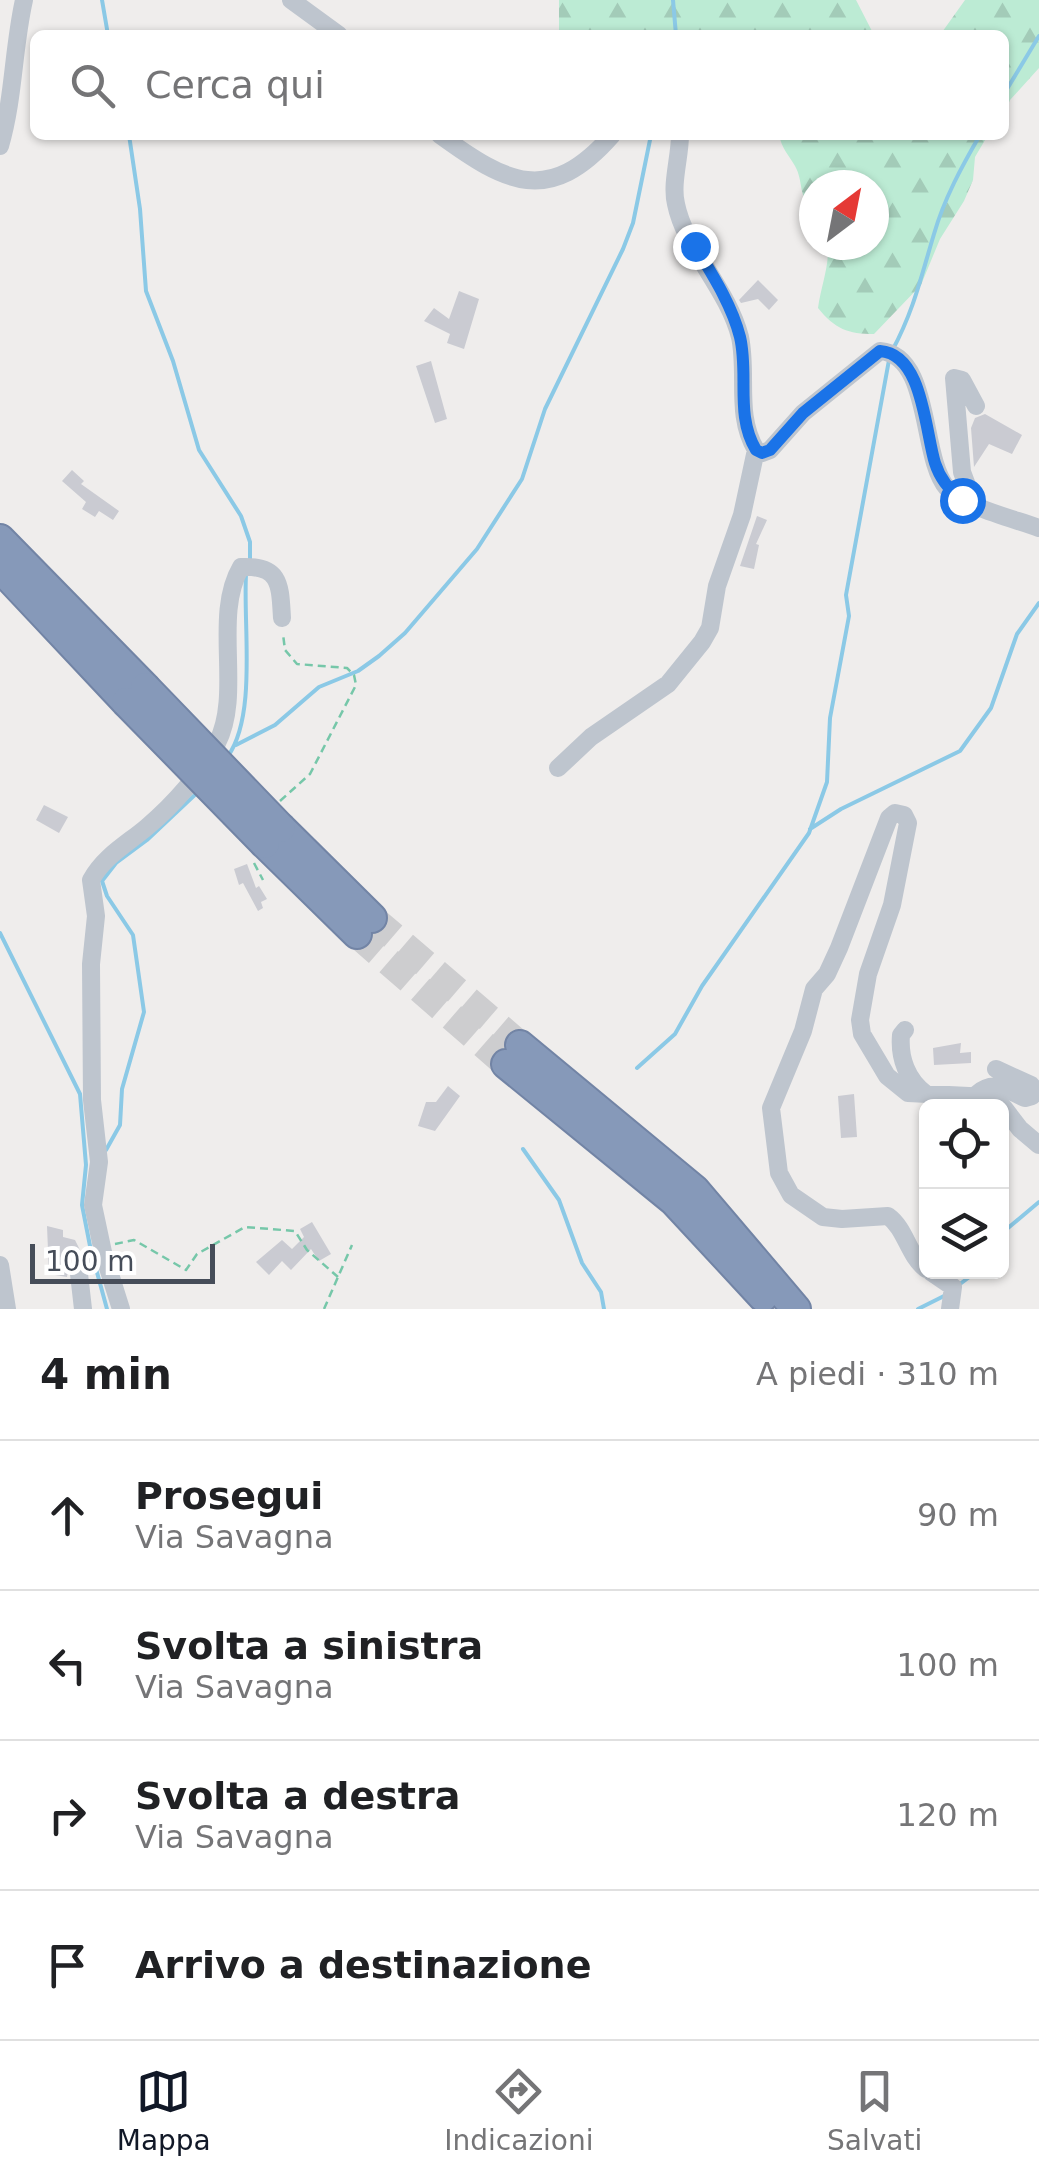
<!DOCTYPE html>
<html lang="it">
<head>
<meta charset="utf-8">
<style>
  :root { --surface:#fff; --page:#f2f2f2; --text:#202124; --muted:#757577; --line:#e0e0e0; --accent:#111827 }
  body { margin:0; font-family:"DejaVu Sans",sans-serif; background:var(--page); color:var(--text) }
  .controls { position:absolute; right:30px; bottom:30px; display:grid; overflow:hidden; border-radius:15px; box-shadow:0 2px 8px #0004 }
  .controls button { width:90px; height:90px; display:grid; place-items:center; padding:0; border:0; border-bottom:2px solid var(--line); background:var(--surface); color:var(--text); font:50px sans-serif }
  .compass { position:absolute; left:799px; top:170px; width:90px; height:90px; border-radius:50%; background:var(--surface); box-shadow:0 2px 8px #0004; rotate:32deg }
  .scale { position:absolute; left:30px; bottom:25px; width:185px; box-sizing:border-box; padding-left:10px; border:5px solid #464d59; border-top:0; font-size:28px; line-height:35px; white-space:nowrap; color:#464d59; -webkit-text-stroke:8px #fff; paint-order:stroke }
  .stop { position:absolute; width:30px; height:30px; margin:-22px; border:8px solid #1a73e8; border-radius:50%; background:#fff }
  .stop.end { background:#1a73e8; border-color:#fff; box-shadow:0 2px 10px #0008 }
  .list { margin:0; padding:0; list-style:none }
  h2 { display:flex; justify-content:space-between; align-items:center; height:130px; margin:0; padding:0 40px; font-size:42px }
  h2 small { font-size:32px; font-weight:400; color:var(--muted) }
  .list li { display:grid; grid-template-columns:65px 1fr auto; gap:30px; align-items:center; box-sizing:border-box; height:150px; padding:0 40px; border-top:2px solid var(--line) }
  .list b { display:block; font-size:38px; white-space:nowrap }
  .list p { margin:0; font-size:32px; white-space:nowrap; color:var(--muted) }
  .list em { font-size:32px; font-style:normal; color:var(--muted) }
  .icon { flex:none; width:55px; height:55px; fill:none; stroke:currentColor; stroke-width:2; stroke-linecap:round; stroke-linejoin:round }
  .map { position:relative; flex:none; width:1039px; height:1309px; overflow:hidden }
  .search { position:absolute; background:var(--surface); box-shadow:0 2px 8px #0004; left:30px; right:30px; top:30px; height:110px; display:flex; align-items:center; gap:25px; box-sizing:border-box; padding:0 35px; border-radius:15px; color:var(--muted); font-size:38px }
  .sheet { height:730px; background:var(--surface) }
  nav { display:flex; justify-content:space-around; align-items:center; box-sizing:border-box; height:140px; border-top:2px solid var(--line); background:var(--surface); font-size:28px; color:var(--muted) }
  nav a { display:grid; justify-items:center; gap:5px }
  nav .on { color:var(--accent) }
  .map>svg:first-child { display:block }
  .forest { fill:url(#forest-firs) }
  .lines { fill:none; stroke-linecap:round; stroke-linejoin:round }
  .stream { stroke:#8bc9e6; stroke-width:4 }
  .building { fill:#cacbd2 }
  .highway-tunnel { stroke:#cdcdcf; stroke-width:28; stroke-dasharray:28 14; stroke-linecap:butt }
  .highway-casing { stroke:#7284a5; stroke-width:32 }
  .path { stroke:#76c7a9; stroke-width:2.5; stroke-dasharray:8 5; stroke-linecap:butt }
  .minor { stroke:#bec5ce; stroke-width:18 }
  .highway { stroke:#8699b9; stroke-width:28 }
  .highway-bridge-casing { stroke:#7284a5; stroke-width:32; stroke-linecap:butt }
  .highway-bridge { stroke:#8699b9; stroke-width:28 }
  .route { stroke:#1a73e8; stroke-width:12 }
</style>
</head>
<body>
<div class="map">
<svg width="1039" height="1309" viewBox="0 0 1039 1309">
  <defs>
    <pattern id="forest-firs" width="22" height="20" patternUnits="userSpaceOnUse" patternTransform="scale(2.5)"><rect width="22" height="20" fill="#bcebd4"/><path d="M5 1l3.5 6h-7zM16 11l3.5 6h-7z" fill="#a3cbb8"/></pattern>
  </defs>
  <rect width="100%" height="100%" fill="#efedec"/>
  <path class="forest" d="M559,0H856L874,35H559Z
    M965,0H1039V68L1010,100L1004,115V35H940Z
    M779,135H988L975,157L973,180L964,201L940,239L921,285L874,334C848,334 835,329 818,308C821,286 829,268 828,245H874V185H814V213C797,194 804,182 795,166C788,154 782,149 779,135Z"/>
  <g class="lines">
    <path class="stream" d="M102,0L108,35
      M673,0L676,35
      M1004,94L1039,36
      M129,135L140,209L146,291L173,361L199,450L241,516L250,542V561
      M892,351C914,310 921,277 934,234C944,199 962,166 980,135
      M236,745L275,725L319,687L358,671L379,656L405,633L477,549L522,479L545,409L623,249L633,223L651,135
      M228,756C257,715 243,625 246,575
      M810,829L841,809L960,751L991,708L1017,634L1039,603
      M0,933L80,1094L86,1165L82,1205L91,1251
      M637,1068L675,1034L702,986L809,833L827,782L830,718L849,616L846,595L889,360
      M523,1149L559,1200L582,1263L601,1292L604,1309
      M106,1150L120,1125L122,1089L144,1012L133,935L107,896L102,881L116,863L147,840L200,790
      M1002,1233L1039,1202
      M95,1265L107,1309
      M960,1284L976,1272
      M918,1309L944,1296"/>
  </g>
  <path class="building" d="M758,280L778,300L769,310L758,299L741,303L739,300Z
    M459,291L479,299L464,349L447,343L450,334L424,321L434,308L449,319Z
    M431,361L447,419L435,423L416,366Z
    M985,414L1022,435L1012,454L989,444L974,467L971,428L975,418Z
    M72,470L84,481L81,484L119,511L113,520L99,511L95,517L82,509L86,502L62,481Z
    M757,516L767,520L756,544L759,545L754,569L740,566Z
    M44,805L68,817L59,833L36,820Z
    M247,864L256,888L259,886L267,899L261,902L263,908L258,911L243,883L239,885L234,869Z
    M961,1043L960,1053L971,1052V1063L934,1065L933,1048Z
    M448,1086L460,1096L435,1131L418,1126L426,1102H436Z
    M854,1094L857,1137L841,1138L838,1096Z
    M312,1222L331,1254L319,1261L311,1249L291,1270L282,1261L269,1275L256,1262L282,1240L292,1249L304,1237L300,1229Z
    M47,1226L63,1230V1237L75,1240L80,1250L70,1259L67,1277L49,1274Z"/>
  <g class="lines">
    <path class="highway-tunnel" d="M372,918L520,1045
      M357,934L506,1064"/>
    <g class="highway-casing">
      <path id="highway" d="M0,539L145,687
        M0,568L126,702
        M281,828L372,918
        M265,844L357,934
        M520,1045L695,1190L796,1309
        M506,1064L674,1201L763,1297"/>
    </g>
    <path class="path" d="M280,801L310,774L356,685L354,675L347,668L297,664L285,650L283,634
      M254,863L263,880
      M115,1244L134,1240L186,1270L197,1254L245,1227L295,1231L307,1250L338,1277
      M324,1309L352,1245"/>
    <path class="minor" d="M291,0L339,35
      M440,135C506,183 549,207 612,135
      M680,135C680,157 671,184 676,204C685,249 728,289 740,337C748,375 735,415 756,450L762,453L770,450L803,413L880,351C932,355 920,457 947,488C963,507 1015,519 1039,528
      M0,146C14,98 13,49 24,0
      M974,504L962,472L954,378L962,380L976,406
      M558,768L591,737L668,684L702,642L710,628L717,586L742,515L756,450
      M905,1030L901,1035C899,1058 907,1080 926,1094
      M977,1094C994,1079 1007,1090 1025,1098L1032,1096L1035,1090L1031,1085L996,1069
      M103,1252L121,1309
      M0,1265L7,1309
      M926,1269C908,1255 906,1229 888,1216L842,1219L823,1217L791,1195L779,1173L771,1108L803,1031L814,989L827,974L839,948L889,818L895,813L904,815L908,823L892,905L868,974L860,1020L862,1034L887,1076L908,1093L989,1097L1004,1108L1020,1129L1039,1145
      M931,1272L953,1287L950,1309
      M83,1309L79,1274L82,1263L103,1252L93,1205L99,1162L92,1100L91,964L96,916L91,880C104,856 127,844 147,827C173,805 201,774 217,743C243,693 212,616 241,567C281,565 280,585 282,618"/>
    <use href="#highway" class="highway"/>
    <g class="highway-bridge-casing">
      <path id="highway-bridge" d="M145,687L281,828
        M126,702L265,844"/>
    </g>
    <use href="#highway-bridge" class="highway-bridge"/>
  </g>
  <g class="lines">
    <path class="route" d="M695,246C712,274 732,305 740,337C749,375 735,415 756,450L762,453L770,450L803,413L880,351C923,354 925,431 935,463C940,479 949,490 962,500"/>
  </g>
</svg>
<div class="controls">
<button><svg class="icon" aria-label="locate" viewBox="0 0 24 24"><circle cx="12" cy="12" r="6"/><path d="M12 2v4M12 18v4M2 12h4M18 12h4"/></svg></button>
<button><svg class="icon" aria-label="layers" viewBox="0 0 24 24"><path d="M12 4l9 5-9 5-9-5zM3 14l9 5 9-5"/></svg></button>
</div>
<svg class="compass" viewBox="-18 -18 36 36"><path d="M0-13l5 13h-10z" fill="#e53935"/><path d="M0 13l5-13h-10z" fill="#757577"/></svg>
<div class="scale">100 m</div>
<div class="stop" style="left:962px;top:500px"></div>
<div class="stop end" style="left:695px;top:246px"></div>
<div class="search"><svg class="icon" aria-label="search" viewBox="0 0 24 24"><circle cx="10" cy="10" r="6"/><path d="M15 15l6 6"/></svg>Cerca qui</div>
</div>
<section class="sheet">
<h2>4 min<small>A piedi · 310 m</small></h2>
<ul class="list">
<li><svg class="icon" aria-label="ahead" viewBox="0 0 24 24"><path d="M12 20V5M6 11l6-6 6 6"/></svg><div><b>Prosegui</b><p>Via Savagna</p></div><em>90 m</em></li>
<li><svg class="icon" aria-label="left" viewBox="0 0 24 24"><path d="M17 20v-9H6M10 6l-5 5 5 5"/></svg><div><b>Svolta a sinistra</b><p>Via Savagna</p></div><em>100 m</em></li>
<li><svg class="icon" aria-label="right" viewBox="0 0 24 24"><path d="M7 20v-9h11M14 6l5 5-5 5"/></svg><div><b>Svolta a destra</b><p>Via Savagna</p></div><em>120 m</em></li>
<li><svg class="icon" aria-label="arrive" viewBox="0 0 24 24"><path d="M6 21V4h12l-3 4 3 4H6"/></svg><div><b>Arrivo a destinazione</b></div></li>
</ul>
</section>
<nav>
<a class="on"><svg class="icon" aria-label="map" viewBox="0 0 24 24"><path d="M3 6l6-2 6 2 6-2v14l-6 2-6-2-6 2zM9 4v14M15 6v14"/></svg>Mappa</a>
<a><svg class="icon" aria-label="directions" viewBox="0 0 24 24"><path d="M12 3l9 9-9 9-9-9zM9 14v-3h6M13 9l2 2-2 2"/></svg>Indicazioni</a>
<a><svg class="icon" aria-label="saved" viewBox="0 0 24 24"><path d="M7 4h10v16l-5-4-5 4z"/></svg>Salvati</a>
</nav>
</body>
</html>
